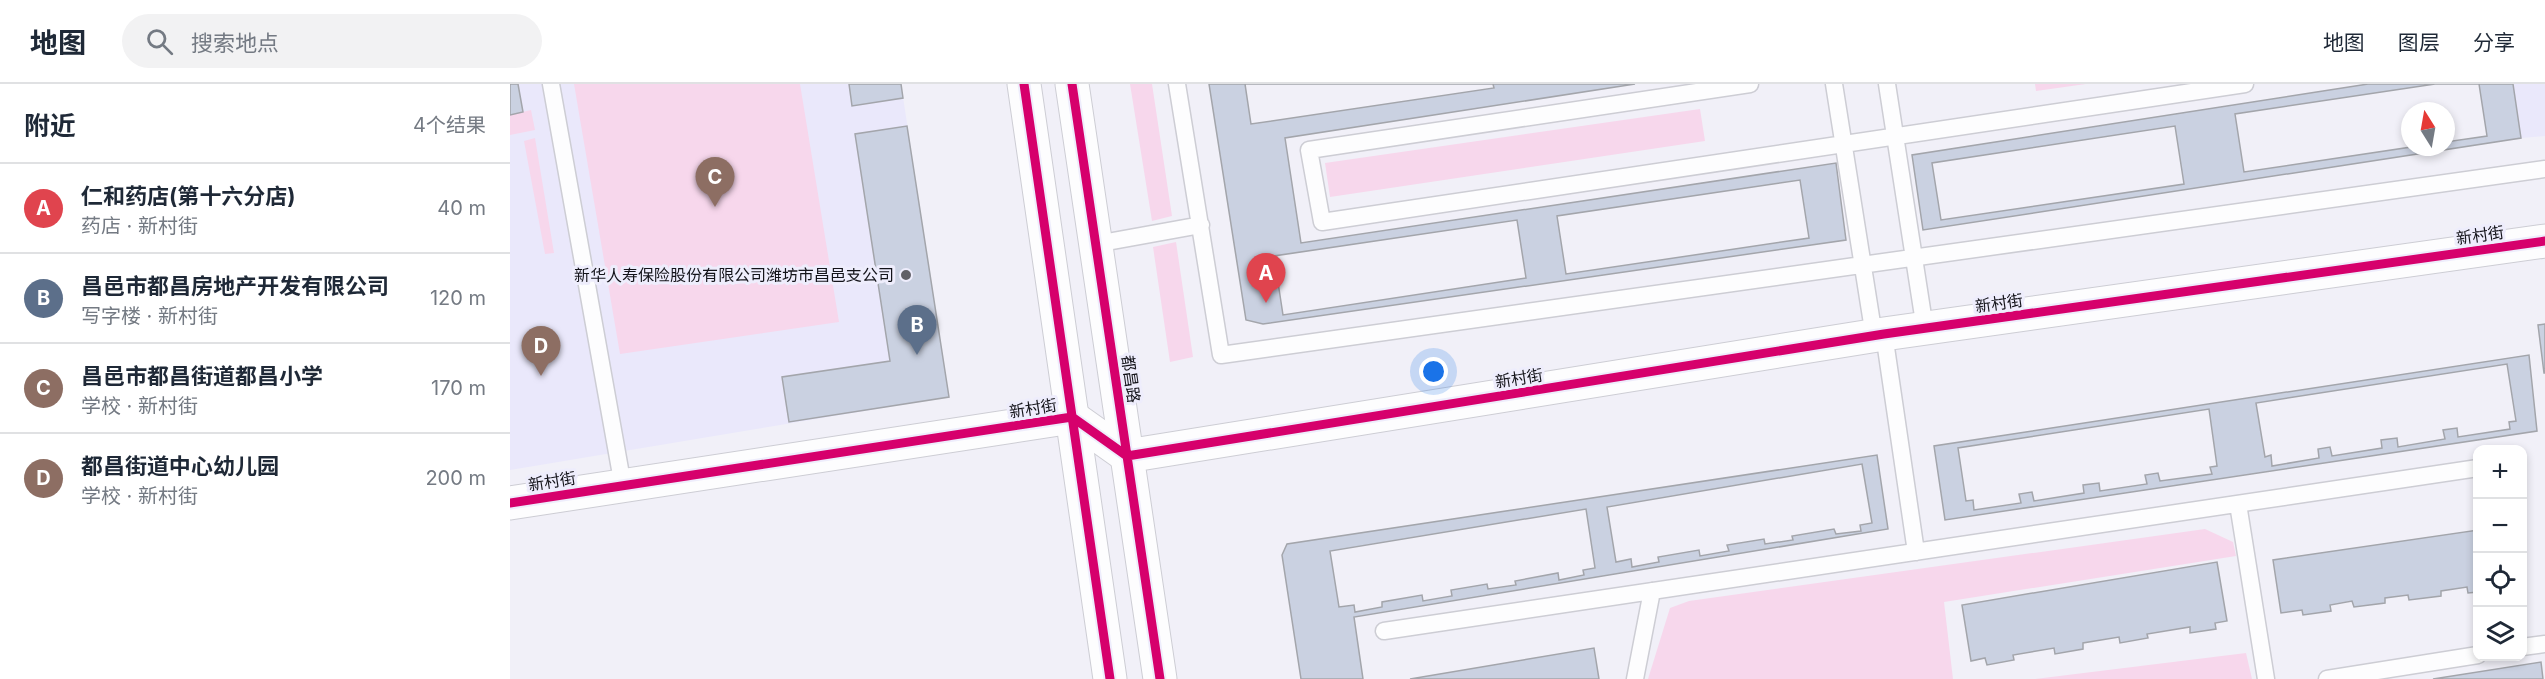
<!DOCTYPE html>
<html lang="zh">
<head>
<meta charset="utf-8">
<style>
  :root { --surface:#fff; --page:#f2f2f3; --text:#1f2937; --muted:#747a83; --line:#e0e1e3; --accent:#616067 }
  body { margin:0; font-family:Inter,"Noto Sans SC",sans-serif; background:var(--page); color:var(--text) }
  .controls { position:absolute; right:18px; bottom:18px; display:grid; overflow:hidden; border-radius:12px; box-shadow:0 3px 9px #0003 }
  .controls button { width:54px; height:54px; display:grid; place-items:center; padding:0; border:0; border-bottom:2px solid var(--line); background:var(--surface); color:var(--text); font:30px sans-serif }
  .compass { position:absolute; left:1891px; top:18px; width:54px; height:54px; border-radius:50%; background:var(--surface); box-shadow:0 3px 9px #0003; rotate:349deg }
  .you { position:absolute; left:924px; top:288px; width:21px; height:21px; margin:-15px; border:4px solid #fff; border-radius:50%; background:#1a73e8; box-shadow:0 0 0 9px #1a73e833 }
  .badge { display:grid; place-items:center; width:39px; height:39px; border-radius:50%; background:var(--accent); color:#fff; font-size:20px; font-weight:700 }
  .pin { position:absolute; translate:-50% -50px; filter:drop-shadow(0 2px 3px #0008) }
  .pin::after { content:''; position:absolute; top:32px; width:21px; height:18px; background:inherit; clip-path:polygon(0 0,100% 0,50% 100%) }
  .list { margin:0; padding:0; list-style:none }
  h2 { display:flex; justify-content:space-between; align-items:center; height:78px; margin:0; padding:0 24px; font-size:26px }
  h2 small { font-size:20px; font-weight:400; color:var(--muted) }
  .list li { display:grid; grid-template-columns:39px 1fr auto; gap:18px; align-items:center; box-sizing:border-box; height:90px; padding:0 24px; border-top:2px solid var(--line) }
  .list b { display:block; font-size:22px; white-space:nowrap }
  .list p { margin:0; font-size:20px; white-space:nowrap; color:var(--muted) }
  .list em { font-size:20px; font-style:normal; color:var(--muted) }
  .icon { flex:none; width:33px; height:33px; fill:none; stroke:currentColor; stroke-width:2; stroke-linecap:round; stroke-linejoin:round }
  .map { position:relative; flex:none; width:2035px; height:595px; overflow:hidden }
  header { display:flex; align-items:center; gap:36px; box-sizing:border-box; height:84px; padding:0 30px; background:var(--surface); border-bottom:2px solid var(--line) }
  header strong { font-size:28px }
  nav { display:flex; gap:33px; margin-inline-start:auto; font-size:21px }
  .search { width:420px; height:54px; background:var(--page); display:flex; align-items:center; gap:15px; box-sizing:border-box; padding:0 21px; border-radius:33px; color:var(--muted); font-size:22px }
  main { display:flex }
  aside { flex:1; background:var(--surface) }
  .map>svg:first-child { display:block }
  .built { fill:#eae8fb }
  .green { fill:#f7d7ec }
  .building { fill:#cad1e1; stroke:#a3a5ab; stroke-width:1.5; fill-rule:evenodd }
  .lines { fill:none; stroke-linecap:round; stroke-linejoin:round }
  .service-casing { stroke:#cdcdd4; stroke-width:19 }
  .tertiary-casing { stroke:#cdcdd4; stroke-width:35 }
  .secondary-casing { stroke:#cdcdd4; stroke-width:35 }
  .service { stroke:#fdfdfe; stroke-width:16 }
  .tertiary { stroke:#fdfdfe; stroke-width:33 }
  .secondary { stroke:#fdfdfe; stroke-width:33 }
  .cycleway-casing { stroke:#eeedfc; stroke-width:13 }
  .cycleway { stroke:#d6006c; stroke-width:9 }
  .poi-dot { fill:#616067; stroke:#eeedfc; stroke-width:2 }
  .labels { text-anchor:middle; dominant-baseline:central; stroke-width:6; stroke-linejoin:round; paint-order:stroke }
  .street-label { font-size:16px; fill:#131319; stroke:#eeedfc }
  .poi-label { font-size:16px; fill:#131319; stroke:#eeedfc; text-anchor:end }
</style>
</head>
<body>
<header>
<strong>地图</strong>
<div class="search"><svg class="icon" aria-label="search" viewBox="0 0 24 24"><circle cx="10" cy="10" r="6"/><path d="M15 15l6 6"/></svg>搜索地点</div>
<nav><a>地图</a><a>图层</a><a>分享</a></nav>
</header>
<main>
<aside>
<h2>附近<small>4个结果</small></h2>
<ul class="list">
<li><span class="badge" style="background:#e0444e">A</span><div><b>仁和药店(第十六分店)</b><p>药店 · 新村街</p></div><em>40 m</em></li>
<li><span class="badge" style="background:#5c6f8a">B</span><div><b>昌邑市都昌房地产开发有限公司</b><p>写字楼 · 新村街</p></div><em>120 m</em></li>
<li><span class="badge" style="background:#8d6e63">C</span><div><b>昌邑市都昌街道都昌小学</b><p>学校 · 新村街</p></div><em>170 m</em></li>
<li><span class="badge" style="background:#8d6e63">D</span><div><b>都昌街道中心幼儿园</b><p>学校 · 新村街</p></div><em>200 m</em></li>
</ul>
</aside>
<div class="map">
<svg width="2035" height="595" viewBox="0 0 2035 595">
  <rect width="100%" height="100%" fill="#f1f0f8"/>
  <path class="built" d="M0,0H391L439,313L0,386Z
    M2003,0H2035V52L2011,54Z"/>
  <path class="green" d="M64,0H290L329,238L110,270Z
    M620,0H642L662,132L642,137Z
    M1525,0H1576L1526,7Z
    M1190,25L1195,57L820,113L815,79Z
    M21,26L25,46L0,51V31Z
    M25,54L44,169L35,170L14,57Z
    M666,158L683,273L660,278L643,163Z
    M1695,445L1723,458L1726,472L1434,518L1443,595H1138L1160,524L1179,517Z
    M1736,569L1742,595H1525Z"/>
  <path class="building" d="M0,0H8L13,28L0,31Z
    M339,0H391L393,14L342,22Z
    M699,0H1125L775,54L791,159L1326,79L1336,156L753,240L736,236Z
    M735,0H983L984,4L741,40Z
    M1858,0H2003L2011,54L1413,146L1402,71ZM1900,27H1936V63H1900Z
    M1925,0H1969L1977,52L1936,58V27H1900L1901,63L1734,88L1725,30Z
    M397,42L439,313L279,338L272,293L380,277L345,50Z
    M1665,42L1674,100L1431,136L1422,79Z
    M1290,96L1299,154L1056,190L1047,132Z
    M1007,136L1016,194L773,231L764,172Z
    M2035,240V289H2034L2028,241Z
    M2019,271L2027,347L1435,436L1424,362Z
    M1997,280L2006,337L1999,338L2000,345L1948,353L1947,344L1933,346L1935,355L1888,363L1887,354L1871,356L1872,364L1822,372L1820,363L1808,365L1809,374L1762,382L1761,371L1755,373L1746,319Z
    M1699,325L1707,382L1700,383L1702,390L1650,397L1648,389L1635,391L1637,400L1590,407L1589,399L1573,401L1574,409L1524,417L1522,408L1509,410L1511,419L1464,426L1463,416L1456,417L1448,364Z
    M1367,371L1378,445L844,533L853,595H791L772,471L777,460Z
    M1352,380L1362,439L1350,441L1351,447L1326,450L1324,445L1282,452L1283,456L1255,460L1254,455L1217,461L1219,467L1190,472L1189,466L1148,473L1149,478L1122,483L1121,475L1106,478L1097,423Z
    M1076,425L1085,484L1073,486L1074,491L1049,496L1048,489L1005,497L1006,501L978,505L977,500L941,506L942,512L913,517L912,511L872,518V523L845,528L844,521L829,523L820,467Z
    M1968,446V508L1958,509L1957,503L1931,507V512L1899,516L1898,511L1875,514V519L1844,523L1842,517L1820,521L1821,527L1793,531L1792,526L1771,529L1763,476Z
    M1707,478L1717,537L1705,539L1706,545L1680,549V543L1637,550L1638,554L1610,559L1609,553L1573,559V565L1545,570L1544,564L1503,571L1504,576L1477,581L1475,574L1461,577L1452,521Z
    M1084,564L1089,595H900Z
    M2031,578L2033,595H1923Z"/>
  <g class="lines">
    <g class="service-casing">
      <path id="service" d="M41,0L113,402
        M667,0L711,271L2035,85
        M1240,0L799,66L812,138L1735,0
        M1324,0L1364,252
        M1377,0L1415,245
        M586,160L691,141
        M1374,250L1406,468
        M1728,420L1756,595
        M874,547L1968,384
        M2012,563L2035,560
        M1125,595L1142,507
        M1817,595L1968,571"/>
    </g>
    <g class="tertiary-casing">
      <path id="tertiary" d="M0,419L562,333L617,372L1374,250L2035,157"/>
    </g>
    <g class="secondary-casing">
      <path id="secondary" d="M514,0L600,595
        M562,0L650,595"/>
    </g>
    <use href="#service" class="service"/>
    <use href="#tertiary" class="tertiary"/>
    <use href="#secondary" class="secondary"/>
    <g class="cycleway-casing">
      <path id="cycleway" d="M514,0L600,595
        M562,0L650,595
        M0,419L562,333L617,372L1374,250L2035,157"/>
    </g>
    <use href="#cycleway" class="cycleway"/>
  </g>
  <circle class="poi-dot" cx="396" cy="191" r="6"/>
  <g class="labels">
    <g class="street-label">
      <text transform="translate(1970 151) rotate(-8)">新村街</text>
      <text transform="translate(1489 219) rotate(-8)">新村街</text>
      <text transform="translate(1009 294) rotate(-9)">新村街</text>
      <text transform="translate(621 295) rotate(82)">都昌路</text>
      <text transform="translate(523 324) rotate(-9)">新村街</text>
      <text transform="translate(42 397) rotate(-9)">新村街</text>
    </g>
    <g class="poi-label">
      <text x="384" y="191">新华人寿保险股份有限公司潍坊市昌邑支公司</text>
    </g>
  </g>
</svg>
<div class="controls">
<button>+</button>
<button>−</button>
<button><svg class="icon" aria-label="locate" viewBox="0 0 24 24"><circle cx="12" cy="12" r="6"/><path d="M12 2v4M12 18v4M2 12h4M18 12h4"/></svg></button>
<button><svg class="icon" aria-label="layers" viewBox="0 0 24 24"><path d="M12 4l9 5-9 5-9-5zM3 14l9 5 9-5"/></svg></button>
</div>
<svg class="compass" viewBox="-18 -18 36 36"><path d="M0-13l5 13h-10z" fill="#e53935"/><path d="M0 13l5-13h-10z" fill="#747a83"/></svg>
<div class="you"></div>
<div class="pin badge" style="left:756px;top:219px;background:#e0444e">A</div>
<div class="pin badge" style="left:407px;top:271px;background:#5c6f8a">B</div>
<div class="pin badge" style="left:205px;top:123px;background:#8d6e63">C</div>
<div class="pin badge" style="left:31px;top:292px;background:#8d6e63">D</div>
</div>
</main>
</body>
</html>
